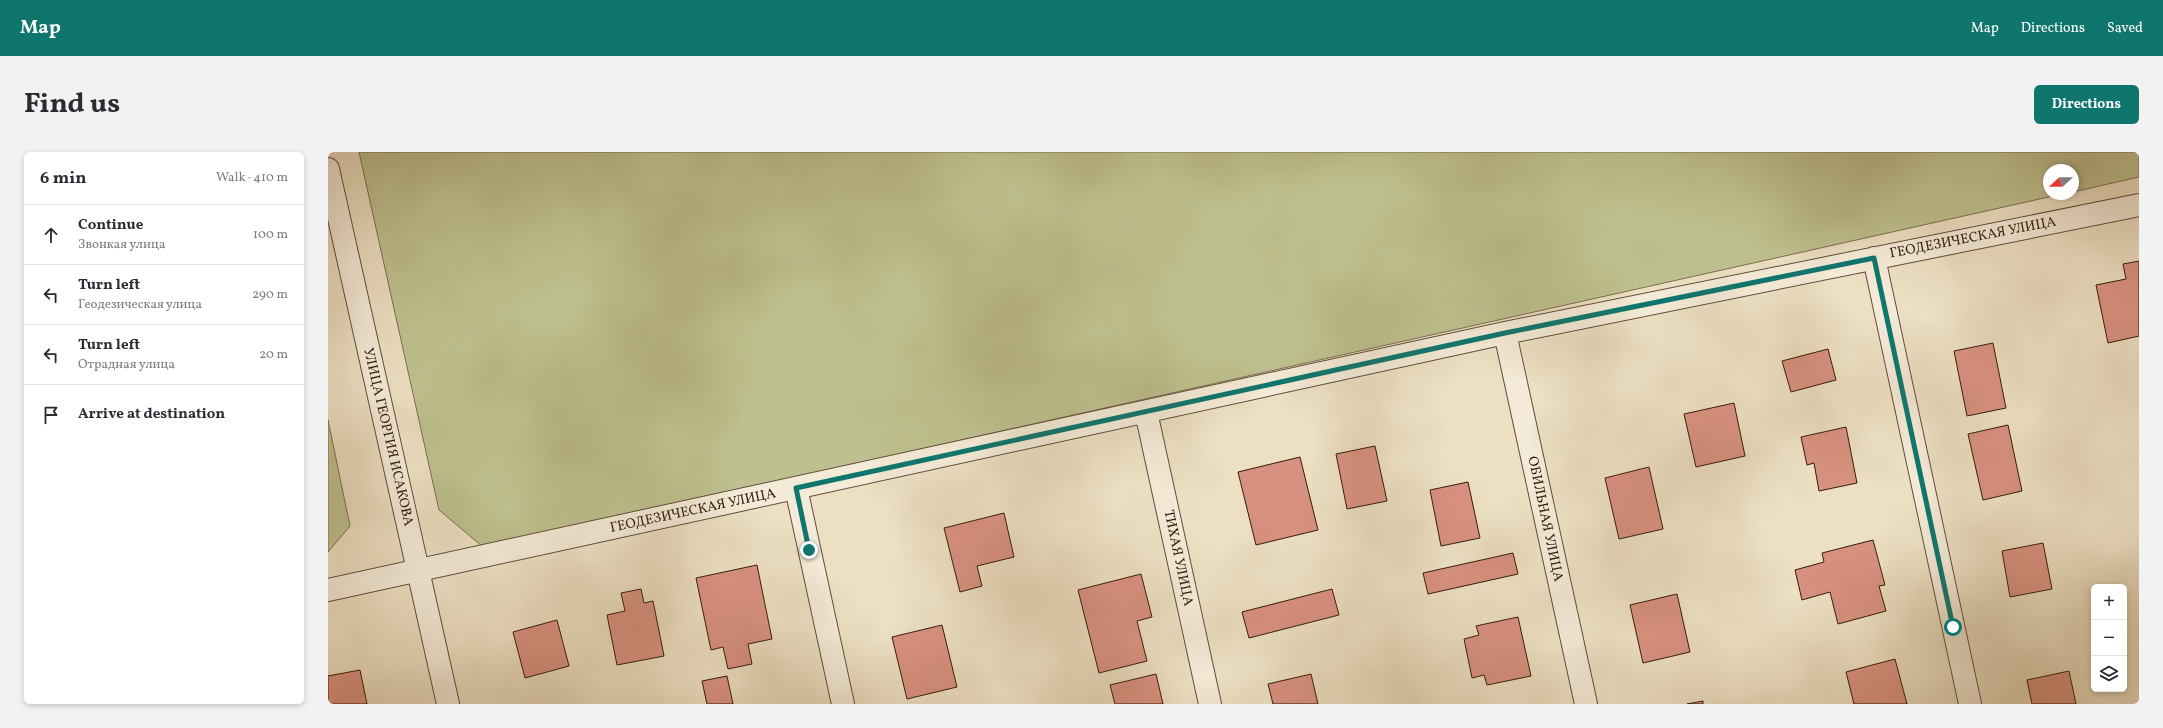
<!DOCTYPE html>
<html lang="en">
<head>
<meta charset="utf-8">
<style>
  :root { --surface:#fff; --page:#f2f2f3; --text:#2b2b33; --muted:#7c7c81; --line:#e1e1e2; --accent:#0f766e }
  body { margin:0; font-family:Vollkorn,serif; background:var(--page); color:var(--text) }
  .controls { position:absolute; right:12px; bottom:12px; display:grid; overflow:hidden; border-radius:6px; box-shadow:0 2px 6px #0003 }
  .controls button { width:36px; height:36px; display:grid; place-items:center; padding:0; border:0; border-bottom:1px solid var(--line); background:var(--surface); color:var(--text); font:20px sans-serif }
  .compass { position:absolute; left:1715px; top:12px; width:36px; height:36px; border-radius:50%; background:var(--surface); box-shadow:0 2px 6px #0003; rotate:249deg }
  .stop { position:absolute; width:12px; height:12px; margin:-9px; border:3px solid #0f766e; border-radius:50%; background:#fff }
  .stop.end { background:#0f766e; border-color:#fff; box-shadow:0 1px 4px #0008 }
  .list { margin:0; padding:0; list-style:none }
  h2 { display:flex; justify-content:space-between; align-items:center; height:52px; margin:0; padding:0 16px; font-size:17px }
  h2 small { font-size:13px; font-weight:400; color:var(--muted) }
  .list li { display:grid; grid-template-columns:26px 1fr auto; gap:12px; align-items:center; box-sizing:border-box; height:60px; padding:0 16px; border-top:1px solid var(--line) }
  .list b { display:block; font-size:15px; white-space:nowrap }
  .list p { margin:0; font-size:13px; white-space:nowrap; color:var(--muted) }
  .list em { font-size:13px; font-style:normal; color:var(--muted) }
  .icon { flex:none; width:22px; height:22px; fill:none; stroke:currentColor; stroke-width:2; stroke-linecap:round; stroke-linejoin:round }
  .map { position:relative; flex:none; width:1811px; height:552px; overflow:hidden; border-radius:6px }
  header { display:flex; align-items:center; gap:24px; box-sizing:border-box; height:56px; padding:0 20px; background:var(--accent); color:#fff }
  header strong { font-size:19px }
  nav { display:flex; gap:22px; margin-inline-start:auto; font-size:14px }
  .intro { display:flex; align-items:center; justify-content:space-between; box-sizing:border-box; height:96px; padding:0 24px }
  h1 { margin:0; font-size:28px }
  .button { padding:10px 18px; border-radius:6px; background:var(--accent); color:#fff; font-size:14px; font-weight:700 }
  main { display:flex; gap:24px; padding:0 24px }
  aside { flex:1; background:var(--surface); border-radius:6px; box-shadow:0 2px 6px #0003 }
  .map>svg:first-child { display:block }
  .green { fill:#bec08f; stroke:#7a6e4e }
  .building { fill:#d89180; stroke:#351b0d }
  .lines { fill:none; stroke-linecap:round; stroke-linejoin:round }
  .street-casing { stroke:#634c3a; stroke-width:24 }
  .street { stroke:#f3ead7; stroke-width:22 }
  .route { stroke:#0f766e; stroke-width:5 }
  .labels { text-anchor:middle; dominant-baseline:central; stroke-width:3.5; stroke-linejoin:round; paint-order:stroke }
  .street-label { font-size:14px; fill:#351b0d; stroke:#f3ead7 }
</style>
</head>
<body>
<header>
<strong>Map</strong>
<nav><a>Map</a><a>Directions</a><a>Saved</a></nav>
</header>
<div class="intro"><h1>Find us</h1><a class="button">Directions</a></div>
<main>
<aside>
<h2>6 min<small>Walk · 410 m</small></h2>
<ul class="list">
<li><svg class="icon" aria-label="ahead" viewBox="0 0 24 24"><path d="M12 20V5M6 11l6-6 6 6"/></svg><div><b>Continue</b><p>Звонкая улица</p></div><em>100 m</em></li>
<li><svg class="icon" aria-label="left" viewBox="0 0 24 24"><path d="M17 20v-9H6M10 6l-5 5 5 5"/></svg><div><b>Turn left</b><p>Геодезическая улица</p></div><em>290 m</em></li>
<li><svg class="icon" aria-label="left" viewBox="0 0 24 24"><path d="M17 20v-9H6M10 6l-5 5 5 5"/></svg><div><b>Turn left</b><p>Отрадная улица</p></div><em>20 m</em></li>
<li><svg class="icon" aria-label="arrive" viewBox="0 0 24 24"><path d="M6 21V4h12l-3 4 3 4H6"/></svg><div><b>Arrive at destination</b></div></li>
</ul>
</aside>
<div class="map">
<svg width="1811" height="552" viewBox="0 0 1811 552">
  <rect width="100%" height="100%" fill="#ecdfc2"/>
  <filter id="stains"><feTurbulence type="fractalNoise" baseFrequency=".005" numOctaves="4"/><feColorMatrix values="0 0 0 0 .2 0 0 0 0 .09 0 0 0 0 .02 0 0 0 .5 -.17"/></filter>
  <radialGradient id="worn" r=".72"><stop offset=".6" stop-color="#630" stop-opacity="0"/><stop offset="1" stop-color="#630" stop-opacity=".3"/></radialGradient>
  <path class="green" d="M31,0H1811V25L1745,40V18H1721V42H1734L155,395L111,358Z
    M0,268L22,374L0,400Z"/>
  <path class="building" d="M1811,109V184L1780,191L1768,133L1798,127L1795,112Z
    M1665,191L1678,256L1639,264L1626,199Z
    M1500,197L1508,228L1463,240L1454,209Z
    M1406,251L1417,304L1368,315L1356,262Z
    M1680,273L1694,339L1655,348L1640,282Z
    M1518,275L1529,331L1491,339L1486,311L1479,313L1473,285Z
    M1047,294L1059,349L1019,357L1008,302Z
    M972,305L990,378L928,393L910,320Z
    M1321,315L1335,377L1291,387L1277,326Z
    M1140,330L1152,386L1113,394L1102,338Z
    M676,361L686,405L649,414L654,434L632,440L616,376Z
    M1545,388L1557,433L1551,434L1558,459L1510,472L1502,440L1474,448L1467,418L1496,410L1494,401Z
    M1715,391L1724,437L1682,445L1674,399Z
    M1185,401L1190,422L1100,442L1095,421Z
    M429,413L444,487L420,492L424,512L400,517L395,495L383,498L368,426Z
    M813,422L824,465L809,469L819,509L771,521L750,438Z
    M313,437L316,451L325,449L336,504L289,513L279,463L297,459L293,441Z
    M1004,437L1011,463L921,486L914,460Z
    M1349,442L1362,500L1315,511L1302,453Z
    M1190,465L1203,524L1159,533L1156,523L1144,526L1136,487L1151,483L1148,474Z
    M229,468L241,514L197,526L185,480Z
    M614,473L629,535L579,547L564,485Z
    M1567,507L1579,552H1526L1518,520Z
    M32,518L39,552H0V524Z
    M1741,519L1748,552H1704L1699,528Z
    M828,522L835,552H787L782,533Z
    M983,522L990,552H945L940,532Z
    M399,524L405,552H379L374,529Z
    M1375,549V552H1359Z"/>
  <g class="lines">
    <g class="street-casing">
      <path id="street" d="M0,17L120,552
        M1546,106L1642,552
        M1177,181L1258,552
        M818,260L882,552
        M468,336L515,552
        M0,438L1177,181L1811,53"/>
    </g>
    <use href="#street" class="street"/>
  </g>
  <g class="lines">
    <path class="route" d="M481,398L468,336L1177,181L1546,106L1625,475"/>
  </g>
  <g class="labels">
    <g class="street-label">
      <text transform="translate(1645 86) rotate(-11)">ГЕОДЕЗИЧЕСКАЯ УЛИЦА</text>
      <text transform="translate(60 285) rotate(77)">УЛИЦА ГЕОРГИЯ ИСАКОВА</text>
      <text transform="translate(365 359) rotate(-12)">ГЕОДЕЗИЧЕСКАЯ УЛИЦА</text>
      <text transform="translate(1217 367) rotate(78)">ОБИЛЬНАЯ УЛИЦА</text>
      <text transform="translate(850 406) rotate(78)">ТИХАЯ УЛИЦА</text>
    </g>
  </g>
  <rect width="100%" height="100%" filter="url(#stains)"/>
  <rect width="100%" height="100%" fill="url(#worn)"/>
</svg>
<div class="controls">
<button>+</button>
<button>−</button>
<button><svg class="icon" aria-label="layers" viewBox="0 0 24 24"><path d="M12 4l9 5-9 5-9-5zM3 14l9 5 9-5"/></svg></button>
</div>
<svg class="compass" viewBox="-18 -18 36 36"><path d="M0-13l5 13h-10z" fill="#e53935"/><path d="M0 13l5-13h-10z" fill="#7c7c81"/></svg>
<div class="stop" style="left:1625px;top:475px"></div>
<div class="stop end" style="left:481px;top:398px"></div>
</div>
</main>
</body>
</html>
